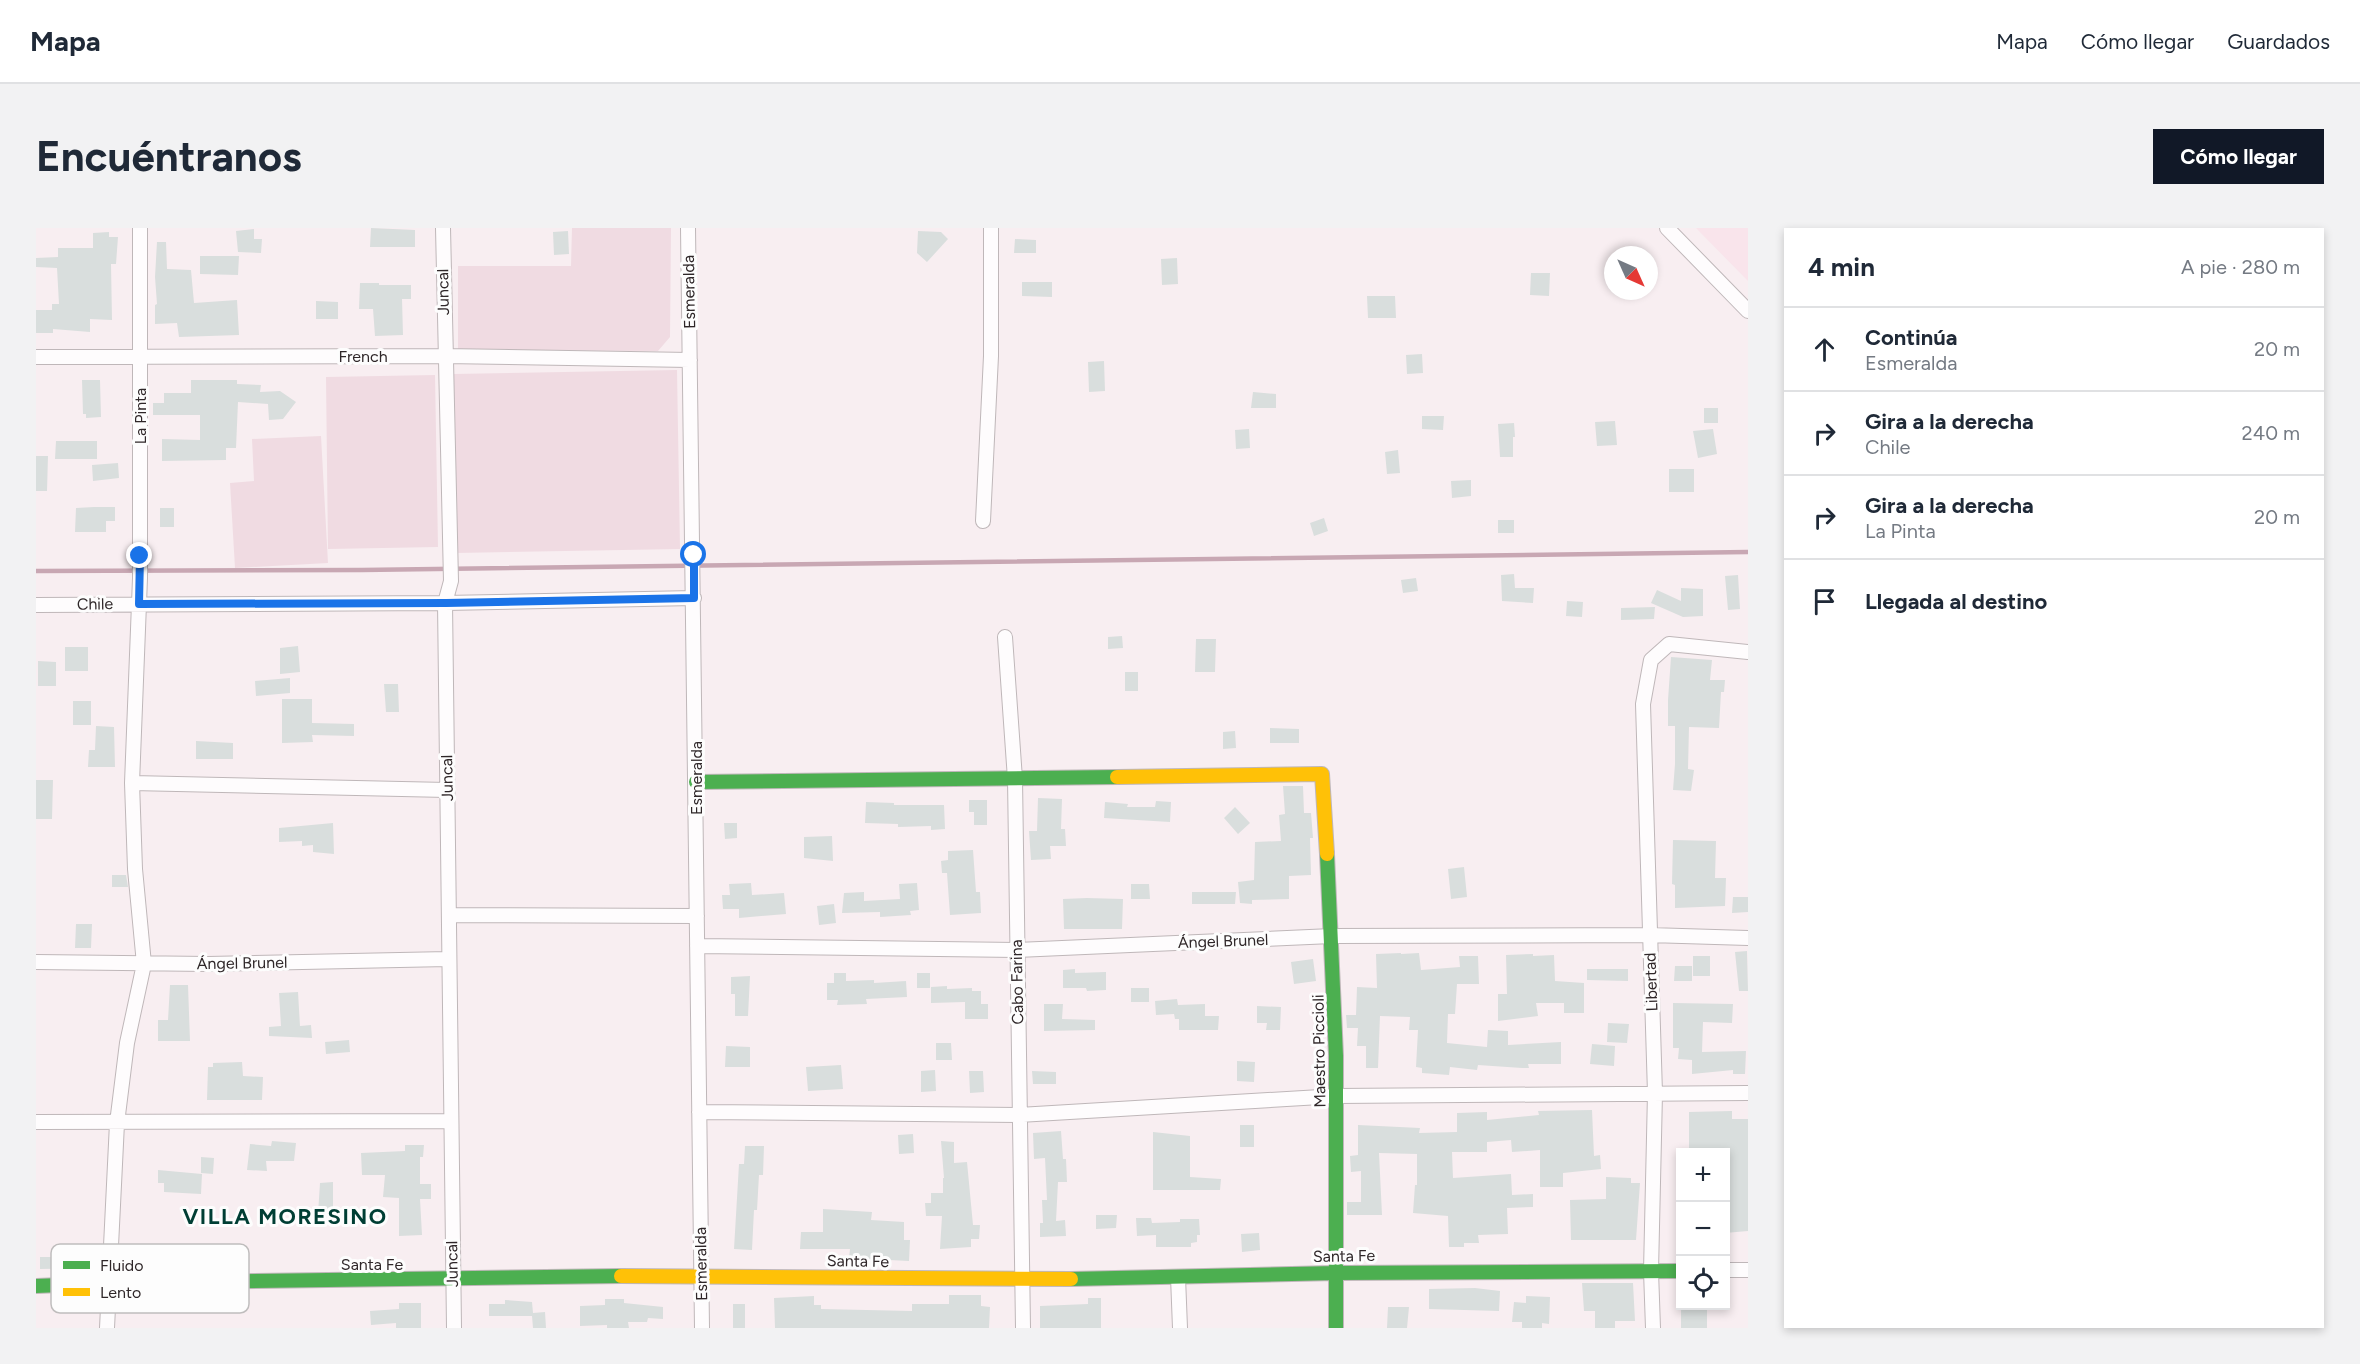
<!DOCTYPE html>
<html lang="es">
<head>
<meta charset="utf-8">
<style>
  :root { --surface:#fff; --page:#f2f2f3; --text:#1f2937; --muted:#747a83; --line:#e0e1e3; --accent:#111827 }
  body { margin:0; font-family:Figtree,sans-serif; background:var(--page); color:var(--text) }
  .controls { position:absolute; right:18px; bottom:18px; display:grid; overflow:hidden; border-radius:0px; box-shadow:0 3px 9px #0003 }
  .controls button { width:54px; height:54px; display:grid; place-items:center; padding:0; border:0; border-bottom:2px solid var(--line); background:var(--surface); color:var(--text); font:30px sans-serif }
  .compass { position:absolute; left:1568px; top:18px; width:54px; height:54px; border-radius:50%; background:var(--surface); box-shadow:0 3px 9px #0003; rotate:135deg }
  .stop { position:absolute; width:18px; height:18px; margin:-14px; border:4px solid #1a73e8; border-radius:50%; background:#fff }
  .stop.end { background:#1a73e8; border-color:#fff; box-shadow:0 2px 6px #0008 }
  .list { margin:0; padding:0; list-style:none }
  h2 { display:flex; justify-content:space-between; align-items:center; height:78px; margin:0; padding:0 24px; font-size:26px }
  h2 small { font-size:20px; font-weight:400; color:var(--muted) }
  .list li { display:grid; grid-template-columns:39px 1fr auto; gap:18px; align-items:center; box-sizing:border-box; height:84px; padding:0 24px; border-top:2px solid var(--line) }
  .list b { display:block; font-size:22px; white-space:nowrap }
  .list p { margin:0; font-size:20px; white-space:nowrap; color:var(--muted) }
  .list em { font-size:20px; font-style:normal; color:var(--muted) }
  .icon { flex:none; width:33px; height:33px; fill:none; stroke:currentColor; stroke-width:2; stroke-linecap:round; stroke-linejoin:round }
  .map { position:relative; flex:none; width:1712px; height:1100px; overflow:hidden; border-radius:0px }
  header { display:flex; align-items:center; gap:36px; box-sizing:border-box; height:84px; padding:0 30px; background:var(--surface); border-bottom:2px solid var(--line) }
  header strong { font-size:28px }
  nav { display:flex; gap:33px; margin-inline-start:auto; font-size:21px }
  .intro { display:flex; align-items:center; justify-content:space-between; box-sizing:border-box; height:144px; padding:0 36px }
  h1 { margin:0; font-size:42px }
  .button { padding:15px 27px; border-radius:0px; background:var(--accent); color:#fff; font-size:21px; font-weight:700 }
  main { display:flex; gap:36px; padding:0 36px }
  aside { flex:1; background:var(--surface); border-radius:0px; box-shadow:0 3px 9px #0003 }
  .map>svg:first-child { display:block }
  .built { fill:#f9e4eb }
  .green { fill:#f0dbe2 }
  .lines { fill:none; stroke-linecap:round; stroke-linejoin:round }
  .stream { stroke:#c8a7b3; stroke-width:4.5 }
  .building { fill:#d9dedd }
  .street-casing { stroke:#bfb7b9; stroke-width:16 }
  .fast-casing { stroke:#bfb7b9; stroke-width:16 }
  .slow-casing { stroke:#bfb7b9; stroke-width:16 }
  .street { stroke:#fefcfd; stroke-width:14 }
  .fast { stroke:#4caf50; stroke-width:14 }
  .slow { stroke:#ffc107; stroke-width:14 }
  .route { stroke:#1a73e8; stroke-width:8 }
  .labels { text-anchor:middle; dominant-baseline:central; stroke-width:6; stroke-linejoin:round; paint-order:stroke }
  .street-label { font-size:16px; fill:#2f2729; stroke:#fdfdfd }
  .district-label { font-size:22px; font-weight:bold; letter-spacing:1.5px; fill:#003e34; stroke:#fdfdfd }
  .key { fill:#fdfdfd; stroke:#bfbdbd; stroke-width:1.5 }
  .key-label { font-size:16px; fill:#2f2729 }
</style>
</head>
<body>
<header>
<strong>Mapa</strong>
<nav><a>Mapa</a><a>Cómo llegar</a><a>Guardados</a></nav>
</header>
<div class="intro"><h1>Encuéntranos</h1><a class="button">Cómo llegar</a></div>
<main>
<div class="map">
<svg width="1712" height="1100" viewBox="0 0 1712 1100">
  <rect width="100%" height="100%" fill="#f8eef1"/>
  <path class="built" d="M1660,0H1712V53Z"/>
  <path class="green" d="M536,0H635L634,109L622,123L422,122V38H535Z
    M641,142L644,321L420,325L417,146Z
    M399,147L402,319L292,321L290,149Z
    M285,208L292,335L199,340L194,255L218,253L216,211Z"/>
  <g class="lines">
    <path class="stream" d="M0,343L326,342L1712,324"/>
  </g>
  <path class="building" d="M335,0L379,2V19H334Z
    M218,1V11H226L225,25L202,24L200,3Z
    M532,3L533,26L518,27L517,4Z
    M882,3L905,4L912,11L891,34L881,25Z
    M73,4V9H82L80,36H75L76,92L54,91V104L17,101V105H0V82H16V76H23L21,40L0,39V30L22,29V20H57V5Z
    M979,11L1000,12V25H978Z
    M121,14H130L131,41L155,42L158,75L201,72L203,107L143,109L141,95L119,96V77L121,76L119,49Z
    M164,28H203L202,47L164,46Z
    M1141,30L1142,56L1126,57L1125,31Z
    M1495,45H1514L1513,68L1494,67Z
    M986,54H1016V69L986,68Z
    M324,55H343V57H375V71H366L367,107L339,108L337,81H323Z
    M1331,68H1359L1360,90H1332Z
    M280,73L302,74V91H280Z
    M1386,126L1387,145L1371,146L1370,127Z
    M1068,133L1069,163L1053,164L1052,134Z
    M46,152H64L65,189L50,190V186H47Z
    M155,152H201V156L225,157L224,164L244,163L260,174L247,191L233,192L232,176L202,174L200,220H190V232L126,233V211L164,212V187H117V175H128V165H155Z
    M1217,164L1240,166V180H1215Z
    M1668,180H1682V195H1668Z
    M1386,188H1408L1407,202L1386,201Z
    M1579,193L1581,217L1561,218L1559,194Z
    M1478,195L1479,209H1477V229H1464L1462,196Z
    M1213,201L1214,220L1200,221L1199,202Z
    M1677,201L1681,226L1662,230L1657,203Z
    M20,213H61V231H19Z
    M1362,222L1364,245L1351,246L1349,224Z
    M0,228H12L11,263H0Z
    M82,235L83,250L57,253L56,237Z
    M1633,241H1658V264H1633Z
    M1435,252V268L1416,270L1415,253Z
    M58,279H79V293H70V304H39L40,280Z
    M124,280H138V299H124Z
    M1288,290L1292,303L1278,308L1274,295Z
    M1462,292H1478V305H1462Z
    M1478,346L1479,360H1498L1497,375L1466,373L1465,347Z
    M1702,347L1704,381L1692,382L1689,348Z
    M1380,350L1382,363L1367,365L1365,352Z
    M1645,360L1667,361V388L1647,389L1615,375L1621,362L1645,373Z
    M1531,373L1547,374L1546,389L1530,388Z
    M1619,379L1618,391L1585,392V380Z
    M1086,408L1087,420L1072,421V409Z
    M1160,411H1180L1179,444H1159Z
    M262,418L264,444L244,446V420Z
    M29,419H52V443H29Z
    M1635,429L1676,432L1674,452H1689L1688,464H1685L1683,500L1653,499L1652,541L1658,542L1655,563L1637,562L1639,536V498H1632V472Z
    M2,433L20,434V458H2Z
    M1089,444H1102V463H1089Z
    M254,450V465L220,468L219,453Z
    M348,456H362L363,484H350Z
    M246,471H276V495L318,496V508L276,507L277,514L246,515Z
    M37,473H55V497H37Z
    M60,498L78,499L79,539H52L53,522H59Z
    M1234,500L1263,501V515H1234Z
    M1199,503L1200,520L1187,521V504Z
    M160,513L197,515V531H160Z
    M0,552H17L16,591H0Z
    M1247,558H1267L1268,585H1275L1277,610H1274L1275,647L1253,648V671L1216,672V676L1204,675L1202,654L1218,652L1219,614L1245,613L1243,587L1249,586Z
    M1002,570L1026,571L1025,601H1029L1030,618H1014L1015,631L995,632L993,603H1001Z
    M933,572H951V597H938V584H933Z
    M1120,573L1135,574L1134,594L1068,590L1069,574L1092,576L1091,579H1119Z
    M830,574L858,575V577H908L909,601L895,602V598L862,599V596L829,595Z
    M1199,579L1214,595L1202,606L1188,590Z
    M297,595L298,626L277,624V617L266,618V613L243,614V600Z
    M688,595H701V610L689,611Z
    M796,608L797,633L768,630V609Z
    M1637,612L1680,613L1679,650H1690L1689,678L1639,680V657L1636,656Z
    M937,622L940,664H944L945,685L914,687L911,645H906L905,633L912,632V623Z
    M1428,639L1431,669L1415,671L1412,641Z
    M76,647H90L92,659H76Z
    M715,655L716,667L748,665L750,686L703,690V681H687L686,667H694L693,656Z
    M881,655L883,682L874,683L875,687L844,689V684L806,685L808,665L828,664V673L864,671L863,656Z
    M1095,656H1113L1114,671H1095Z
    M1156,664H1200L1199,676H1156Z
    M1697,669H1712V684L1696,685Z
    M1051,670L1087,671L1086,701H1028L1027,671Z
    M798,676L800,695L783,697L781,678Z
    M40,696H56L55,720H39Z
    M1711,723L1712,763H1703L1699,724Z
    M1365,725V726L1383,725L1385,742L1424,739L1423,728H1442L1443,756H1421L1419,786H1412L1411,815L1451,819L1452,802L1472,803V817L1525,814V836H1492L1493,840H1486L1442,837L1441,842L1414,839L1413,847L1386,845V840L1380,839L1382,802H1373L1374,789L1344,788L1342,840H1330V818H1321L1322,800H1311L1310,787H1320L1321,759L1341,760L1340,726Z
    M1497,726V728L1518,727L1519,753L1548,755V785H1528V775H1500L1502,788L1462,793V766H1471L1470,727Z
    M1657,728H1674V748H1657Z
    M1277,731L1280,753L1258,756L1255,734Z
    M1639,738H1656V753H1638Z
    M1039,741V745L1070,744V762L1051,763L1050,760H1027V742Z
    M1551,741H1592V753L1551,752Z
    M798,745H810V753L838,752V755L870,753L871,769L830,771L831,776L801,777L802,772H791V755H798Z
    M881,745H894V760H881Z
    M714,748L712,788H699V766H695V749Z
    M134,757H152L154,813H122V792H132Z
    M911,758V761L936,760V763H945V776H952V791H929V774L895,775V759Z
    M1095,760H1113V774H1095Z
    M262,764L264,798L275,797L276,810L233,808V799L245,798L243,765Z
    M1141,771L1142,777L1169,776V788H1183L1182,802H1143V791H1139L1138,786L1120,787L1119,773Z
    M1637,775L1697,776L1696,795L1667,794L1666,824L1710,823L1709,846H1697V842L1656,846V832L1642,831L1643,820H1637Z
    M1008,776H1027L1026,791L1059,792V802L1008,803Z
    M1221,778L1245,779L1244,802H1230L1231,795H1221Z
    M1572,795L1593,796L1591,815L1571,814Z
    M313,812L314,824L290,826L289,814Z
    M900,815H915L916,832H900Z
    M1556,816L1579,818L1578,838L1554,836Z
    M690,818L714,819V839H689Z
    M1201,833L1219,834L1218,854L1201,853Z
    M206,834L207,848L227,849L226,872H171L172,839H177V835Z
    M805,837L807,861L772,863L770,839Z
    M899,842L900,863L885,864V843Z
    M933,843H947L948,864L934,865Z
    M996,843L1020,844V856H997Z
    M1556,882L1558,928L1564,927L1565,941L1527,945V959H1504V922L1476,924L1475,912L1451,914V924H1416L1417,950L1475,946L1476,967L1497,966V979L1471,980L1472,1006L1442,1007L1443,1015H1428V1019H1413L1412,988L1377,985L1379,957H1381V926L1343,925L1346,987H1311V974H1325V943L1315,944L1314,928L1322,927V897L1384,900L1383,905L1421,904V885L1451,884V892L1503,887L1502,883Z
    M1696,883V891H1712V1003L1689,1005V924H1653V884Z
    M1204,897H1218V919H1204Z
    M1025,903L1027,931H1030L1031,954H1022L1020,993L1029,992L1030,1008L1004,1009V995H1007L1006,972H1011L1009,930L998,931L997,905Z
    M1117,904L1154,908V949L1185,951L1184,962H1117Z
    M877,906L878,925L863,926L862,907Z
    M236,913L260,915L258,933H230L231,943L211,942L214,916L235,918Z
    M905,913L918,914V935L931,934L937,997H944L943,1011H935V1019L904,1021L906,988H890L889,975H895V965H907V950H908Z
    M369,917H388L387,929H384V956H395V971H384L386,1007L363,1008V970L347,969L349,947H326L325,925L369,923Z
    M709,918H728L727,947H723L721,982H718L716,1022L698,1021L703,936H708Z
    M165,929L178,930L177,946L165,945Z
    M122,942L166,946L165,966L128,964V955H122Z
    M1570,949L1595,950V955H1604L1600,1012H1535L1534,972L1570,971Z
    M297,954V986H282L284,955Z
    M787,981L836,984L835,992L868,994V1012H874L873,1033L813,1030L814,1021H764L765,1004H787Z
    M1060,987H1081L1080,1000L1060,1001Z
    M1100,990H1115L1116,995L1144,994V991H1163L1164,1007H1161V1014L1155,1015V1019H1120V1007L1101,1008Z
    M1223,1005L1224,1022L1206,1024L1205,1006Z
    M4,1029H60L61,1040L4,1041Z
    M1546,1055H1597L1599,1093H1579V1100H1559V1083H1548Z
    M1439,1060L1464,1063L1463,1083L1393,1081V1061Z
    M913,1067H945V1078L954,1079L953,1100H739L738,1070L778,1068V1077H785V1081L876,1083V1076H913Z
    M1490,1068L1514,1069L1513,1096L1506,1095V1100H1486V1094H1476L1478,1074L1490,1075Z
    M1052,1070H1065V1100H1004V1078L1052,1076Z
    M569,1071H588V1075L627,1079V1091L612,1090L611,1094H592L593,1100H571V1097L544,1098V1078L569,1077Z
    M469,1072L496,1074L497,1085L509,1084L510,1100H497L496,1088H453V1076H469Z
    M363,1075H385V1100H360V1095L335,1097L334,1083L363,1081Z
    M697,1076H709V1100H697Z
    M1352,1079H1373L1371,1100H1351Z
    M1645,1082H1671V1100H1645Z"/>
  <g class="lines">
    <g class="street-casing">
      <path id="street" d="M407,0L415,353L409,375L418,1100
        M652,0L666,1100
        M1631,0L1712,83
        M0,129L408,128L654,132
        M947,293L955,128V0
        M0,377L409,375L658,370
        M969,409L979,551L987,1100
        M96,555L411,562
        M413,687L661,688
        M661,718L981,722L1296,708L1613,707L1712,710
        M0,734L172,736L412,731
        M663,884L983,887L1301,868L1712,865
        M0,894L414,893
        M1690,1042H1712
        M1142,1049L1144,1100
        M71,1100L81,895L91,815L108,736L99,641L96,555L104,350V0
        M1617,1100L1615,1043L1619,865L1607,476L1615,432L1633,416L1712,424"/>
    </g>
    <g class="fast-casing">
      <path id="fast" d="M660,554L1081,549
        M1291,626L1300,828V1100
        M1035,1051L1299,1045L1644,1043
        M0,1058L73,1055L585,1048"/>
    </g>
    <g class="slow-casing">
      <path id="slow" d="M1081,549L1286,546L1291,626
        M585,1048L1035,1051"/>
    </g>
    <use href="#street" class="street"/>
    <use href="#fast" class="fast"/>
    <use href="#slow" class="slow"/>
  </g>
  <g class="lines">
    <path class="route" d="M104,328L103,376L410,375L658,370V327"/>
  </g>
  <g class="labels">
    <g class="street-label">
      <text transform="translate(407 64) rotate(-91)">Juncal</text>
      <text transform="translate(653 64) rotate(-91)">Esmeralda</text>
      <text x="327" y="128">French</text>
      <text transform="translate(104 188) rotate(-90)">La Pinta</text>
      <text transform="translate(59 376) rotate(-1)">Chile</text>
      <text transform="translate(411 550) rotate(-91)">Juncal</text>
      <text transform="translate(660 550) rotate(-90)">Esmeralda</text>
      <text transform="translate(1187 713) rotate(-2)">Ángel Brunel</text>
      <text transform="translate(206 735) rotate(-1)">Ángel Brunel</text>
      <text transform="translate(981 754) rotate(-91)">Cabo Farina</text>
      <text transform="translate(1615 754) rotate(-92)">Libertad</text>
      <text transform="translate(1283 823) rotate(-91)">Maestro Piccioli</text>
      <text transform="translate(1308 1028) rotate(-1)">Santa Fe</text>
      <text transform="translate(822 1033) rotate(1)">Santa Fe</text>
      <text x="336" y="1036">Santa Fe</text>
      <text transform="translate(416 1036) rotate(-91)">Juncal</text>
      <text transform="translate(665 1036) rotate(-91)">Esmeralda</text>
    </g>
    <g class="district-label">
      <text x="249" y="988">VILLA MORESINO</text>
    </g>
  </g>
  <rect x="15" y="1016" width="198" height="69" rx="9" class="key"/>
  <rect x="27" y="1033" width="27" height="8" fill="#4caf50"/>
  <rect x="27" y="1060" width="27" height="8" fill="#ffc107"/>
  <g class="key-label">
    <text x="64" y="1043">Fluido</text>
    <text x="64" y="1070">Lento</text>
  </g>
</svg>
<div class="controls">
<button>+</button>
<button>−</button>
<button><svg class="icon" aria-label="locate" viewBox="0 0 24 24"><circle cx="12" cy="12" r="6"/><path d="M12 2v4M12 18v4M2 12h4M18 12h4"/></svg></button>
</div>
<svg class="compass" viewBox="-18 -18 36 36"><path d="M0-13l5 13h-10z" fill="#e53935"/><path d="M0 13l5-13h-10z" fill="#747a83"/></svg>
<div class="stop" style="left:658px;top:327px"></div>
<div class="stop end" style="left:104px;top:328px"></div>
</div>
<aside>
<h2>4 min<small>A pie · 280 m</small></h2>
<ul class="list">
<li><svg class="icon" aria-label="ahead" viewBox="0 0 24 24"><path d="M12 20V5M6 11l6-6 6 6"/></svg><div><b>Continúa</b><p>Esmeralda</p></div><em>20 m</em></li>
<li><svg class="icon" aria-label="right" viewBox="0 0 24 24"><path d="M7 20v-9h11M14 6l5 5-5 5"/></svg><div><b>Gira a la derecha</b><p>Chile</p></div><em>240 m</em></li>
<li><svg class="icon" aria-label="right" viewBox="0 0 24 24"><path d="M7 20v-9h11M14 6l5 5-5 5"/></svg><div><b>Gira a la derecha</b><p>La Pinta</p></div><em>20 m</em></li>
<li><svg class="icon" aria-label="arrive" viewBox="0 0 24 24"><path d="M6 21V4h12l-3 4 3 4H6"/></svg><div><b>Llegada al destino</b></div></li>
</ul>
</aside>
</main>
</body>
</html>
